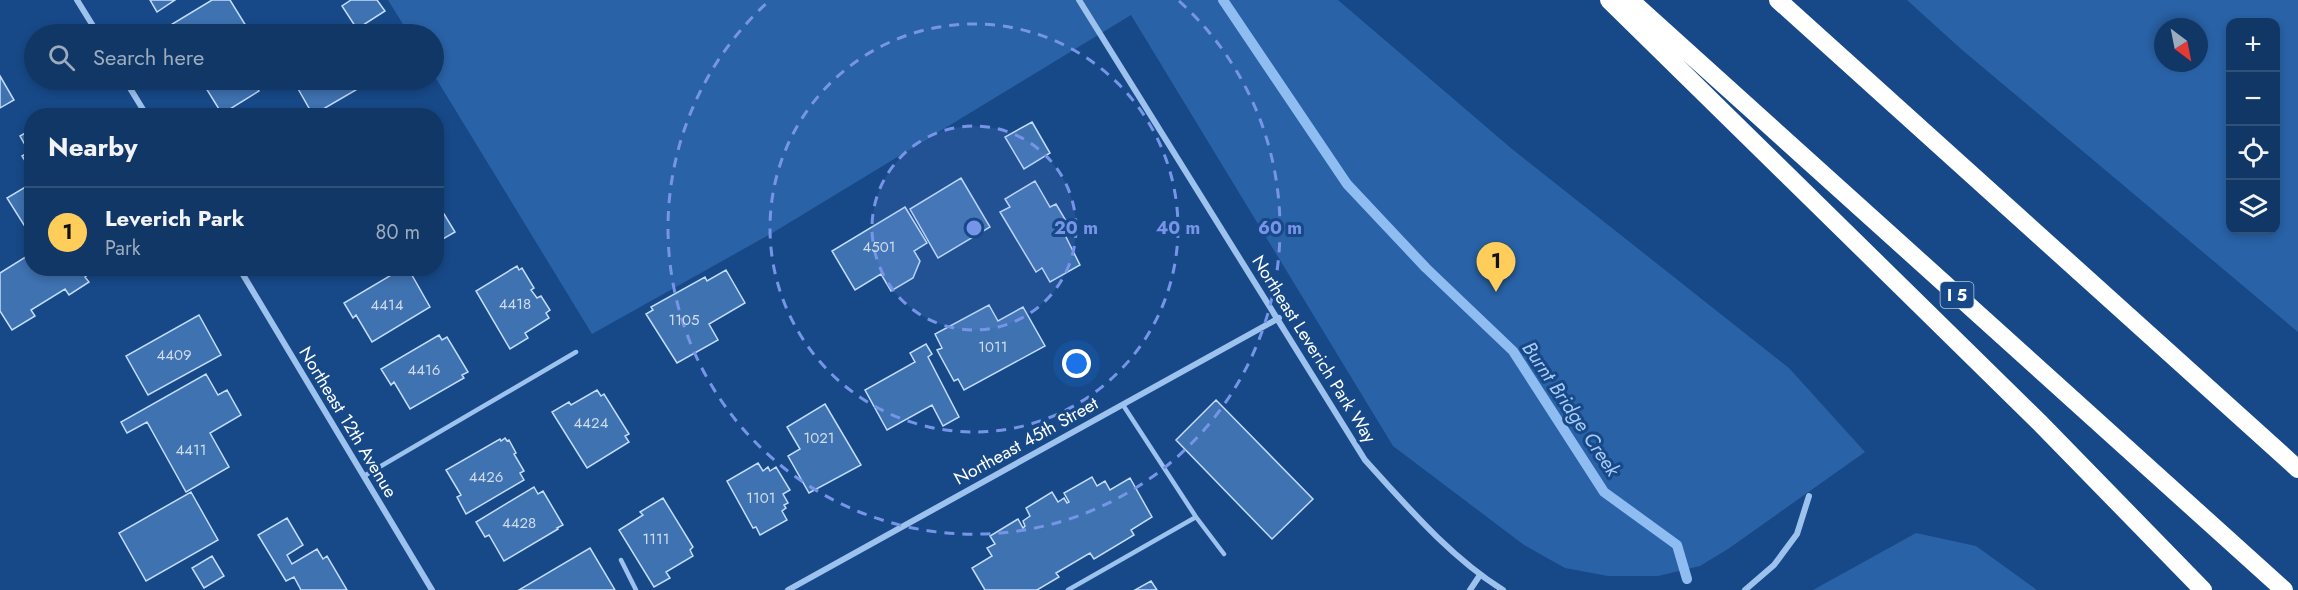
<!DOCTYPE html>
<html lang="en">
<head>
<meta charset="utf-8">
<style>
  :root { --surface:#113766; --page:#1a3f6c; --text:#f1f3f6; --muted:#9cacbf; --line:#30517a; --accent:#ffce5a }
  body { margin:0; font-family:Jost,sans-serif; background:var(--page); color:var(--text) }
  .controls { position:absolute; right:18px; top:18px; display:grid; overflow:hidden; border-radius:12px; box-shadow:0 3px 9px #0003 }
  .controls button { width:54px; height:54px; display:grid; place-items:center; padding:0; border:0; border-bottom:2px solid var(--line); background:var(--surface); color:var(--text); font:30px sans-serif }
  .compass { position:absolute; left:2154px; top:18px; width:54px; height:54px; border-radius:50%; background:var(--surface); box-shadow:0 3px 9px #0003; rotate:148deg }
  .you { position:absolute; left:1077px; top:364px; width:21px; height:21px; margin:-15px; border:4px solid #fff; border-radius:50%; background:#1a73e8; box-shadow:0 0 0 9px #1a73e833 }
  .badge { display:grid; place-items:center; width:39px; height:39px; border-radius:50%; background:var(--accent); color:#111; font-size:20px; font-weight:700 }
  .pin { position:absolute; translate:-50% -50px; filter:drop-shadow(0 2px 3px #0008) }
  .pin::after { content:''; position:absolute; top:32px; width:21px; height:18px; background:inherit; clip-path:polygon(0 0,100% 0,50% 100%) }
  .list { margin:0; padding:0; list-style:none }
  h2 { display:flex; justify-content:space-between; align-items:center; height:78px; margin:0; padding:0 24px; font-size:26px }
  h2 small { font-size:20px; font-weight:400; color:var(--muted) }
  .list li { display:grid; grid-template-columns:39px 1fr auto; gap:18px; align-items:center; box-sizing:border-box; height:90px; padding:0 24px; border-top:2px solid var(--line) }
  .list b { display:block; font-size:22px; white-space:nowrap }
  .list p { margin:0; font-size:20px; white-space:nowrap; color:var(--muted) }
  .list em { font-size:20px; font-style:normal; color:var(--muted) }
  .icon { flex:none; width:33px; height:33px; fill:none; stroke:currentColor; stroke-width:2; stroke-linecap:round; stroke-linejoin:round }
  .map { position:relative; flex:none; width:2298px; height:590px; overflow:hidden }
  .search { position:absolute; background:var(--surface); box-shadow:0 3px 9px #0003; left:24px; top:24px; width:420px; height:66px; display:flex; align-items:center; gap:15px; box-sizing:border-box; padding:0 21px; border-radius:33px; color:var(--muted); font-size:22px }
  .panel { position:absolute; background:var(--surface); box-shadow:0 3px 9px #0003; left:24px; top:108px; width:420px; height:168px; border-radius:24px }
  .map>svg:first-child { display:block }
  .green { fill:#2962a6; fill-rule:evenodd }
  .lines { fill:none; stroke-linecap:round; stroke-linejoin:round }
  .stream { stroke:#8fbdf1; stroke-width:10 }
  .building { fill:#3f72b1; stroke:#c3dcfa; stroke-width:1.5 }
  .lane { stroke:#9dc2ee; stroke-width:4.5 }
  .street { stroke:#9dc2ee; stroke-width:6 }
  .highway { stroke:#fff; stroke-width:18 }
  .ring { fill:none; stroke:#7795e8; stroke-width:3; stroke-dasharray:10 8 }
  .labels { text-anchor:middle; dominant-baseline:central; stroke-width:6; stroke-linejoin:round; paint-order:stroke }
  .number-label { font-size:15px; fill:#cfdcec }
  .shield { fill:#174988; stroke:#b9c8db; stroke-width:1.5 }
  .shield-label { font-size:16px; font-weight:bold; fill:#fff }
  .street-label { font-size:18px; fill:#fff; stroke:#174988 }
  .water-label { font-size:20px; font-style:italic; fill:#a9ccf5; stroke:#174988 }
  .centre { fill:#7795e8; stroke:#174988; stroke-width:3 }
  .ring-label { font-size:18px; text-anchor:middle; font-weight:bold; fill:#7795e8; stroke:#174988; stroke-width:6; stroke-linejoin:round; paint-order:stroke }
</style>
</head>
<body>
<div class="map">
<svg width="2298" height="590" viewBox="0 0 2298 590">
  <rect width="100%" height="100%" fill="#174988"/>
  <path class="green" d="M388,0H1338L1512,149L1789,368L1865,452L1728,549L1700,566L1658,576H1608L1565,568L1524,545L1393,446L1131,15L774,232L592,334L434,75V34H409Z
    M1907,0H2298V332L1961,49ZM2230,22H2276V230H2230ZM2163,27H2199V63H2163Z
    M1916,533L1976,546L2037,590H1813Z"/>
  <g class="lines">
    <path class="stream" d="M1223,0L1347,184L1426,268L1513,351L1604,492L1677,545L1687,579"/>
  </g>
  <path class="building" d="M150,0H175L157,12Z
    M212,0H230L251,34H174L169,26Z
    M351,0H377L385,11L357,29L342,6Z
    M0,76L14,100L0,108Z
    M201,80H252L259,91L222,114Z
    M293,80H373L313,115Z
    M1032,122L1050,153L1024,169L1005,137Z
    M32,129V169L31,170L22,156L29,152L20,136Z
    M961,178L990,227L938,258L910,209Z
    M1035,181L1050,207L1056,204L1072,231L1065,235L1080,265L1050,282L1042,268L1036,272L1000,212L1010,207L1005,199Z
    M32,183V220L24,225L7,198Z
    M905,207L927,243L914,251L920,261L913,278L891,291L881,274L855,290L832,251Z
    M444,214L455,232L436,243V219Z
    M32,253V268H87L90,273L85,277L89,282L69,295L65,289L31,310L35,316L12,330L0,311V273Z
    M517,266L519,270L522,268L534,288L531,290L537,298L541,296L550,310L546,313L549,318L525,333L528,338L510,349L476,291Z
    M403,268L405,272L409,270L430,307L372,342L356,315L353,318L344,303Z
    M726,270L745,303L709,324L718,340L677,363L646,314L653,310L651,307L705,277L707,281Z
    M989,305L998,321L1023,307L1045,346L964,390L958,379L954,381L937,350L942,348L935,334Z
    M199,315L221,355L148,395L126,356Z
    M439,335L442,340L447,337L468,372L462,375L464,378L410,409L394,382L391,385L381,369Z
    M926,344L932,354L928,357L959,417L943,426L932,405L887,430L865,390L915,362L910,353Z
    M206,374L218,395L227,390L241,415L210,433L229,467L186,492L147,422L127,433L121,422Z
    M597,390L601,396L604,394L629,434L625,436L629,442L587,468L552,412L569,402L571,405Z
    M1216,400L1313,499L1272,539L1176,440Z
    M825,404L861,465L809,493L788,456L800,449L787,427Z
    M505,438L507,441L509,440L516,453L514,454L524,471L520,473L524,480L466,514L457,497L461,495L446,470L500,439L501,441Z
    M758,463L763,471L768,467L770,471L776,467L790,490L783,494L788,503L784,505L786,508L782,511L787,520L760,535L756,527L753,528L727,481Z
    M1092,477L1097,486L1105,481L1110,490L1130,478L1152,517L1131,530L1134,535L1094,559L1090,553L1056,573L1059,577L1037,590H985L972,568L992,556L987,548L995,544L990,536L1018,519L1023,528L1025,526L1023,521L1030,516L1026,508L1052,492L1058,502L1064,498L1067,503L1069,502L1064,493Z
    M534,487L538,494L543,491L563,525L557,528L558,529L504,561L489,535L485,537L476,522Z
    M191,492L218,540L146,581L119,533Z
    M663,498L693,547L690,550L693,556L666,572L670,578L654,587L619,530L643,515L640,512Z
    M287,518L303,545L287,555L292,564L317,549L323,559L327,556L347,590H301L294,577L286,581L258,535Z
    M590,548L615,590H519Z
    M212,556L224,576L204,588L192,568Z
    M1151,581L1157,590H1135Z"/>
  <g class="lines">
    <path class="lane" d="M1123,405L1196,517L1224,554
      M364,476L576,352
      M621,560L636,590
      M1068,590L1196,517"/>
    <path class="street" d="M77,0L98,34
      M1079,0L1365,460C1407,506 1449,556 1503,590
      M125,80L147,116
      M239,268L432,590
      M788,590L1279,318
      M1470,590L1480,575
      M1745,590L1774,565L1797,534L1809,496"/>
    <path class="highway" d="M1609,0L2040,423L2203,590
      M1630,0L2284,590
      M1778,0L2298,469"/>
  </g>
  <circle cx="974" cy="228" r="102" fill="#7795e8" fill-opacity=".12"/>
  <g class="ring">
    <circle cx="974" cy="228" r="102"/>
    <circle cx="974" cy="228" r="204"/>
    <path d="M1179 1A306 306 0 1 1 769 1"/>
  </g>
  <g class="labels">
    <g class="number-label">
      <text x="879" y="247">4501</text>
      <text x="515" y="304">4418</text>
      <text x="387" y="305">4414</text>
      <text x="684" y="320">1105</text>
      <text x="993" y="347">1011</text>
      <text x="174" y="355">4409</text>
      <text x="424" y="370">4416</text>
      <text x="591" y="423">4424</text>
      <text x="819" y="438">1021</text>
      <text x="191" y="450">4411</text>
      <text x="486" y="477">4426</text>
      <text x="761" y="498">1101</text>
      <text x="519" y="523">4428</text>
      <text x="656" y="539">1111</text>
    </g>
    <rect class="shield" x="1940.5" y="282" width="33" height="26" rx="4.5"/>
    <g class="shield-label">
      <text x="1957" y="295">I 5</text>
    </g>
    <g class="street-label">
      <text transform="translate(1314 349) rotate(58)">Northeast Leverich Park Way</text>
      <text transform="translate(348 422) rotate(59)">Northeast 12th Avenue</text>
      <text transform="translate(1026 441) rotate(-29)">Northeast 45th Street</text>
    </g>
    <g class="water-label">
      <text transform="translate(1571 409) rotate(56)">Burnt Bridge Creek</text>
    </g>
  </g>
  <circle cx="974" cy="228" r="9" class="centre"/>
  <g class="ring-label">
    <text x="1076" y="234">20 m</text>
    <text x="1178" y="234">40 m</text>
    <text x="1280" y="234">60 m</text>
  </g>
</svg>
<div class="controls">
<button>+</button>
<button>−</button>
<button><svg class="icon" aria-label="locate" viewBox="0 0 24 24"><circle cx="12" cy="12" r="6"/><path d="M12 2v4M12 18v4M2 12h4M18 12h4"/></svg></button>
<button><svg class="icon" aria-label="layers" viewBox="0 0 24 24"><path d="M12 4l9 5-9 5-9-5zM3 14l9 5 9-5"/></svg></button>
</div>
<svg class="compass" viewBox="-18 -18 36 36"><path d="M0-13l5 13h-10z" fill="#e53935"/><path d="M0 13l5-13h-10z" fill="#9cacbf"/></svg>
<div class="you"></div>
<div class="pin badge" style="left:1496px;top:292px">1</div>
<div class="search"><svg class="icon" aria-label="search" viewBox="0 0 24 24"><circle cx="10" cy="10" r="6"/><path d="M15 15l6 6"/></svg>Search here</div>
<section class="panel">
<h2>Nearby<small></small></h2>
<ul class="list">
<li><span class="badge">1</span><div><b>Leverich Park</b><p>Park</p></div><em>80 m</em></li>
</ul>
</section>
</div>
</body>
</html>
